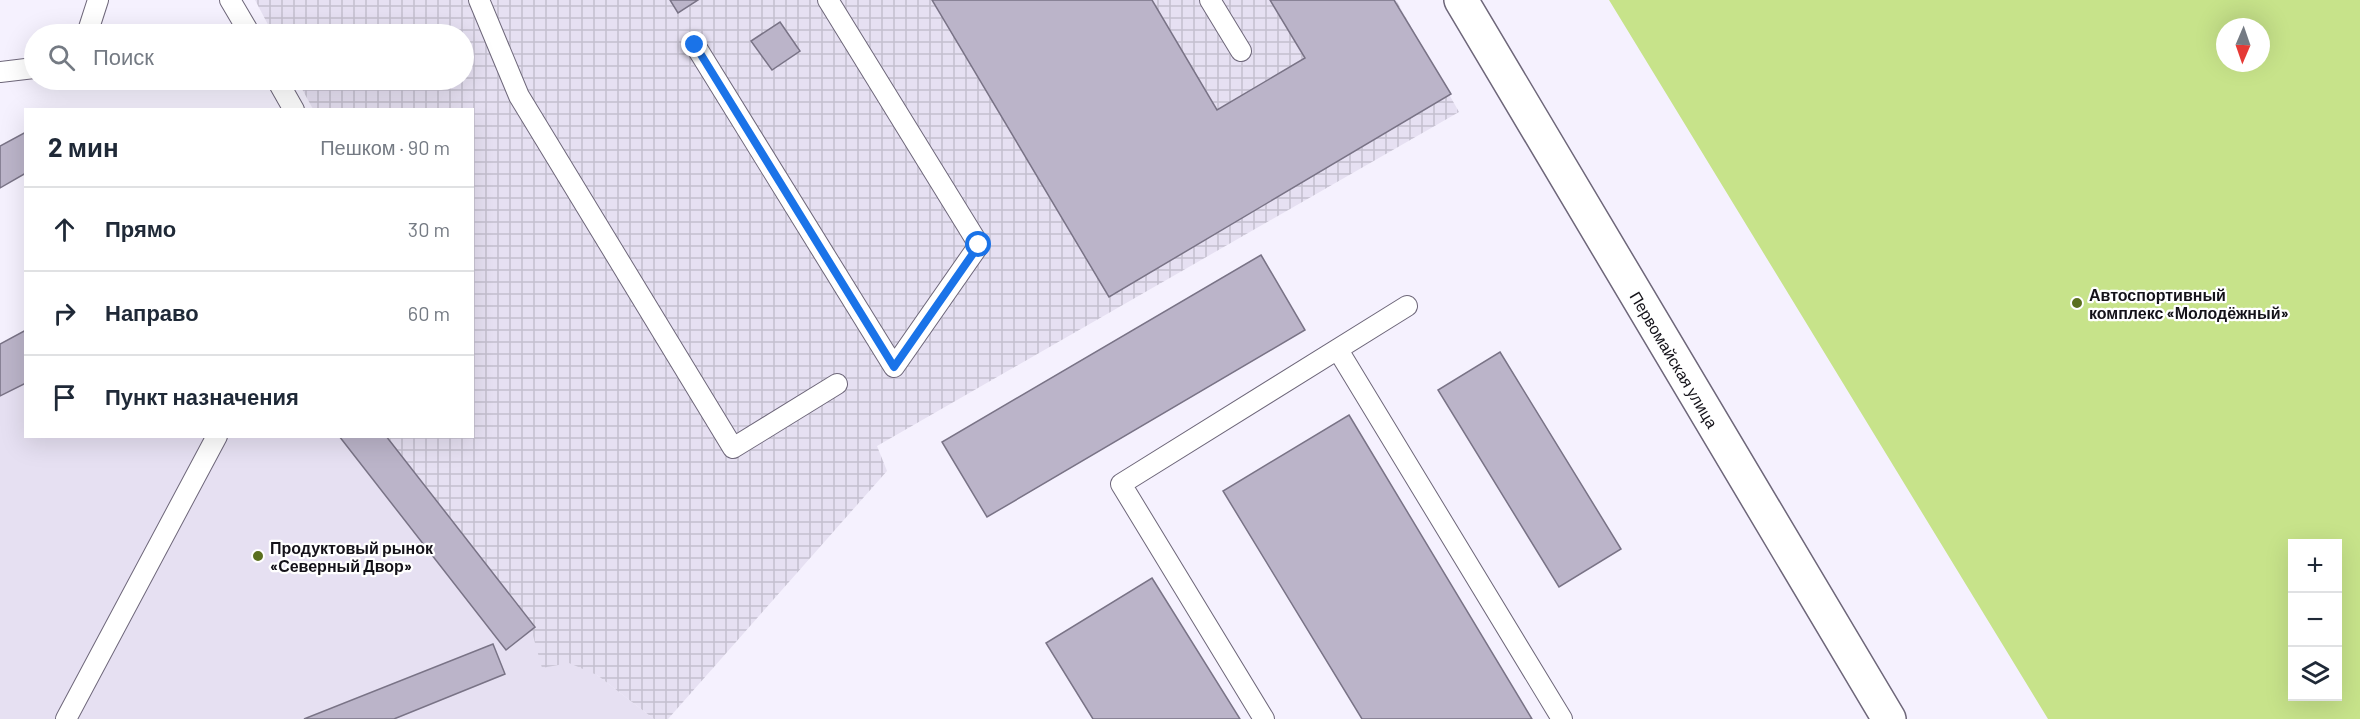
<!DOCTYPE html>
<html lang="ru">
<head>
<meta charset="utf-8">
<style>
  :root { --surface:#fff; --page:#f2f2f3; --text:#1f2937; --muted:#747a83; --line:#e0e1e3 }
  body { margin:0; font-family:Barlow,sans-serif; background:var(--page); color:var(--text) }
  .controls { position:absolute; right:18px; bottom:18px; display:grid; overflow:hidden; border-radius:0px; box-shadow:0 6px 24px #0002 }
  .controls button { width:54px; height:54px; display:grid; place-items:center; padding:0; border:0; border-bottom:2px solid var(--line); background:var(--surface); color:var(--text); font:30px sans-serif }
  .compass { position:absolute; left:2216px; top:18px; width:54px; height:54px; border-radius:50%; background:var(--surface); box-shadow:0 6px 24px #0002; rotate:182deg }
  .stop { position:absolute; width:18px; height:18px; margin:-14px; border:4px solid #1a73e8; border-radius:50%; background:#fff }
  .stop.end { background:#1a73e8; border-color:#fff; box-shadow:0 2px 6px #0008 }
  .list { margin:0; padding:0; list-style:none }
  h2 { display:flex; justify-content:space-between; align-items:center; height:78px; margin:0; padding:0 24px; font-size:26px }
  h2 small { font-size:20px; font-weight:400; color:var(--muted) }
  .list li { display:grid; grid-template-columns:39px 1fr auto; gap:18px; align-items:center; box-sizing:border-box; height:84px; padding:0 24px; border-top:2px solid var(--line) }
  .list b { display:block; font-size:22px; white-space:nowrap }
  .list em { font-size:20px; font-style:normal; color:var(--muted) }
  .icon { flex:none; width:33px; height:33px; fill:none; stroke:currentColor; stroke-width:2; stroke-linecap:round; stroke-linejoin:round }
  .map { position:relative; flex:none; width:2360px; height:719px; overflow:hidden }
  .search { position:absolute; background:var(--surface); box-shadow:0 6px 24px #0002; left:24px; top:24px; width:450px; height:66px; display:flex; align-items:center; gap:15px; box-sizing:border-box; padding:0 21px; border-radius:33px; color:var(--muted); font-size:22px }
  .panel { position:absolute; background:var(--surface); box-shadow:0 6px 24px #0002; left:24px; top:108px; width:450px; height:330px; border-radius:0px }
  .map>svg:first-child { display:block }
  .built { fill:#e6e0f2 }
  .industrial { fill:url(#industrial-grid) }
  .grass { fill:#c7e38a; fill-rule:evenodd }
  .building { fill:#bbb4c9; stroke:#797386; stroke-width:1.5 }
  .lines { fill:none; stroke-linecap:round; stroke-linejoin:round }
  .service-casing { stroke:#6e677a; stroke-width:22 }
  .tertiary-casing { stroke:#6e677a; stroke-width:36 }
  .service { stroke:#fff; stroke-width:20 }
  .tertiary { stroke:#fff; stroke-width:33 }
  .route { stroke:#1a73e8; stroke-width:8 }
  .poi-dot { fill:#5a6f1e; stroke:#fff; stroke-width:2 }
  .labels { text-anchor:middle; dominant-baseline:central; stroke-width:4.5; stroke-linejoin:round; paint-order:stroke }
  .poi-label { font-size:16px; font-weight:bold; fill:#141219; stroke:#fff; text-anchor:start }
  .street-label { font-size:16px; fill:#141219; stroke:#fff }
</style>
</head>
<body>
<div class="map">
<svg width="2360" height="719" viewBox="0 0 2360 719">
  <defs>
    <pattern id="industrial-grid" width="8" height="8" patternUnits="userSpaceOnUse" patternTransform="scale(1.5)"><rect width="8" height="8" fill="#e6e0f2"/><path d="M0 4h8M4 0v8" fill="none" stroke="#c4bfcf"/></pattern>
  </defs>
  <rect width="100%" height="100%" fill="#f5f1fe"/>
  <path class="built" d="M25,330L26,436L437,437L597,675L654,719H0V344Z"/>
  <path class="industrial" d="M255,0H1396L1459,112L877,446L887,471L668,719H654L597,675L569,663L542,668L530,625L388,437L472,436V110L313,109L297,80H464V34H273Z"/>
  <path class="grass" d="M1609,0H2360V719H2048ZM2225,27H2261V63H2225ZM2292,544H2338V696H2292Z"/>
  <path class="building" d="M670,0H698L678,13Z
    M932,0H1152L1217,110L1305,58L1270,0H1394L1451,94L1109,297Z
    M780,22L800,51L772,70L751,41Z
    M26,132V173L0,188V146Z
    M1261,255L1305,330L987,517L942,442Z
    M26,330V383L0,396V344Z
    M1500,352L1621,549L1559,587L1438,390Z
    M1349,415L1532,719H1362L1223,491Z
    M339,436H386L535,627L506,650Z
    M1152,578L1240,719H1093L1046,643Z
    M493,644L505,674L394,719H304Z"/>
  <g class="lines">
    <g class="service-casing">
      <path id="service" d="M230,0L250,34
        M479,0L519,96L733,448L837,384
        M1210,0L1241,51
        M87,34L98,0
        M695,45L894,367L979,245L828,0
        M0,72L34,68
        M277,80L294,110
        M1338,350L1562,719
        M66,719L217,436
        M1264,719L1121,484L1407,306"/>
    </g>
    <g class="tertiary-casing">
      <g id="tertiary">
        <path id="s1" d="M1461,0L1889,719"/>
      </g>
    </g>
    <use href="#service" class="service"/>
    <use href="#tertiary" class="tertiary"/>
  </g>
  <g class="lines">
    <path class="route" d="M695,45L894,367L979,245"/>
  </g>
  <g class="poi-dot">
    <circle cx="2077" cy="303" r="6"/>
    <circle cx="258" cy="556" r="6"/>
  </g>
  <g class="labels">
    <g class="poi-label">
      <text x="2089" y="294">Автоспортивный<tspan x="2089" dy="18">комплекс «Молодёжный»</tspan></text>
      <text x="270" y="547">Продуктовый рынок<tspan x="270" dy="18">«Северный Двор»</tspan></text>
    </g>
    <g class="street-label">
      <text stroke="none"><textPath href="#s1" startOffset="418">Первомайская улица</textPath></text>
    </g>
  </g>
</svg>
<div class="controls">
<button>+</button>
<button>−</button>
<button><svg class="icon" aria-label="layers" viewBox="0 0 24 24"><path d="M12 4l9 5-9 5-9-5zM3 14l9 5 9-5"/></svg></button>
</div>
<svg class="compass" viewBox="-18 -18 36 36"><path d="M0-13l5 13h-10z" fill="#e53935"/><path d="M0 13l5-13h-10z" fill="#747a83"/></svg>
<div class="stop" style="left:979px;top:245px"></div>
<div class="stop end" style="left:695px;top:45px"></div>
<div class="search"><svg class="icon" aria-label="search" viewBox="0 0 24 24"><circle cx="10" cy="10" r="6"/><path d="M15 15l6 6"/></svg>Поиск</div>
<section class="panel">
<h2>2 мин<small>Пешком · 90 m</small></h2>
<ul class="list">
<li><svg class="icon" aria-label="ahead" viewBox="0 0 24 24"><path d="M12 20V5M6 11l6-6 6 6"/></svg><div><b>Прямо</b></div><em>30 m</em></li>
<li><svg class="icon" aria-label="right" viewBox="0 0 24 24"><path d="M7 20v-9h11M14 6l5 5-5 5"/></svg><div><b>Направо</b></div><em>60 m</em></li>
<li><svg class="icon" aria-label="arrive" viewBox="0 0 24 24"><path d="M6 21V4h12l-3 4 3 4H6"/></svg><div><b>Пункт назначения</b></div></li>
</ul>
</section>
</div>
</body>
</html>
